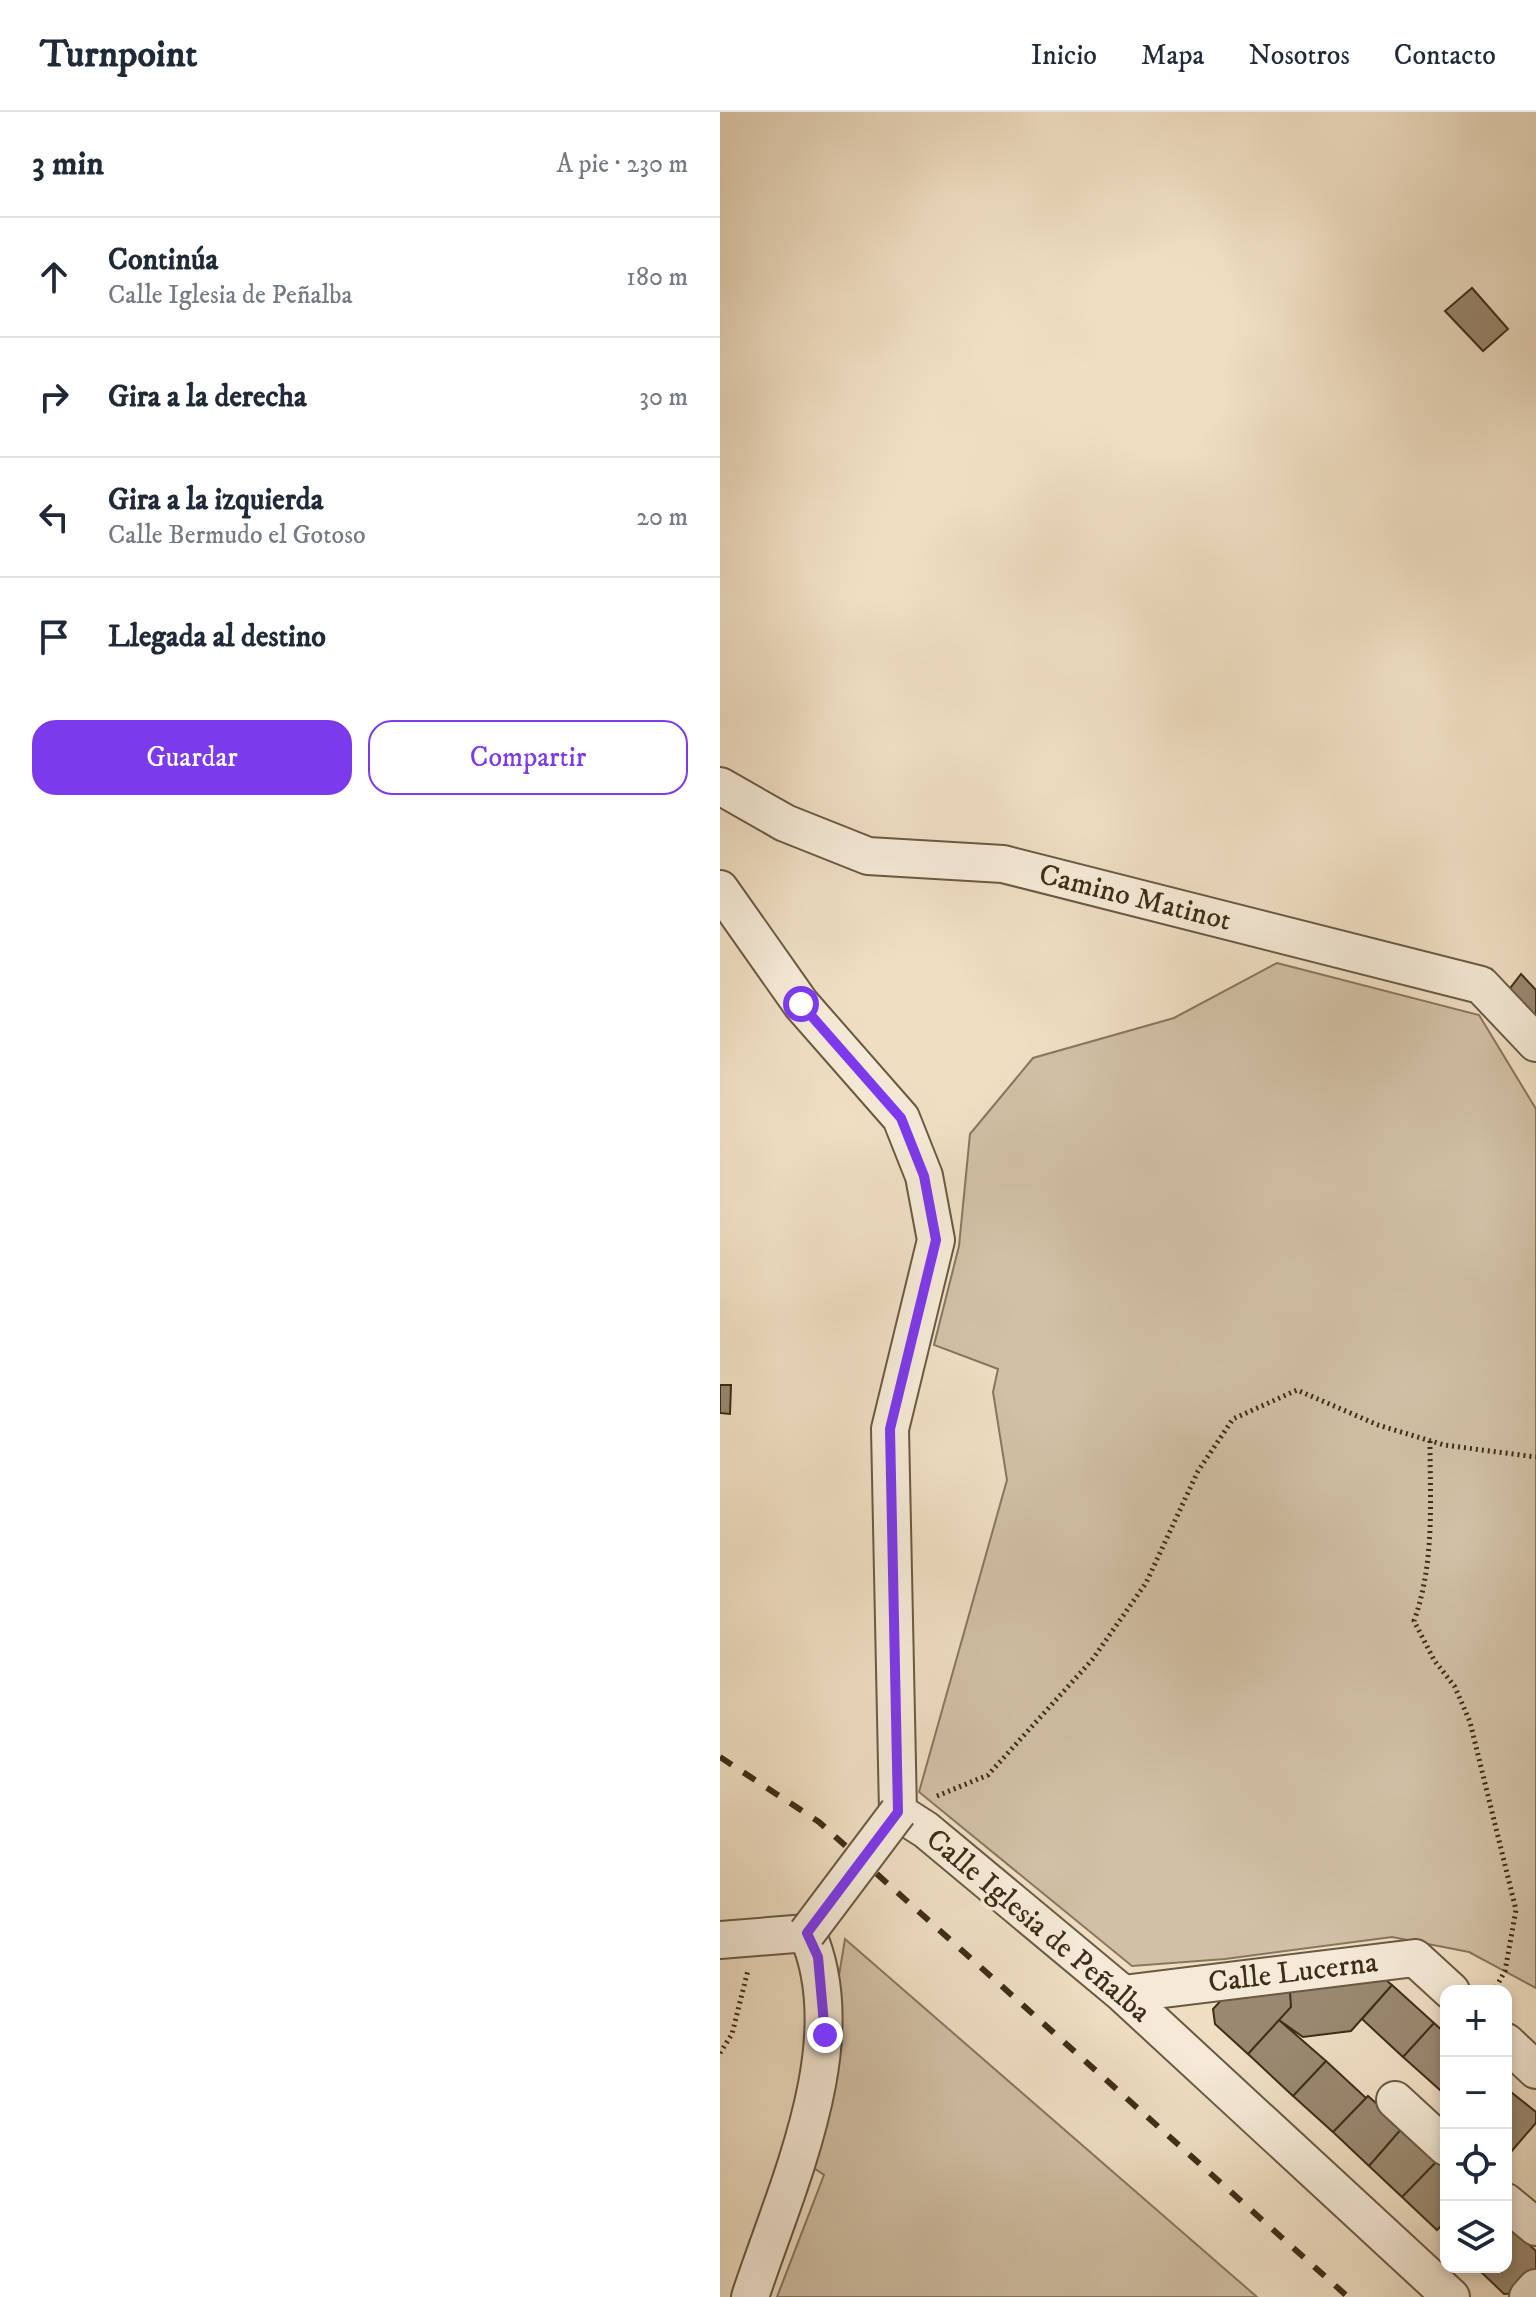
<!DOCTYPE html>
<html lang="es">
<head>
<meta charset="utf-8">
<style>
  :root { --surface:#fff; --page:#f6f6f7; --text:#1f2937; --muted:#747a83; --line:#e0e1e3; --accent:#7c3aed }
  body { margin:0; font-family:"IM FELL DW Pica",serif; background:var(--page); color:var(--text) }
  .controls { position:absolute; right:24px; bottom:24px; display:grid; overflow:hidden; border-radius:16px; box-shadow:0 4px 12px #0003 }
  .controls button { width:72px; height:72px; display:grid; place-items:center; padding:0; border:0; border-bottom:2px solid var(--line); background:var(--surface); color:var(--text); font:40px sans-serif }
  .stop { position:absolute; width:24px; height:24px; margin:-18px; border:6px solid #7c3aed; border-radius:50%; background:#fff }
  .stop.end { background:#7c3aed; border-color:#fff; box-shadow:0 2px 8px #0008 }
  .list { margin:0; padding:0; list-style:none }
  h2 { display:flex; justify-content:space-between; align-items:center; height:104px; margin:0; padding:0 32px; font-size:34px }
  h2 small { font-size:26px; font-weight:400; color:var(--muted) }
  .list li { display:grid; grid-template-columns:52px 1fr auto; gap:24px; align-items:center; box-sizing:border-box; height:120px; padding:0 32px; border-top:2px solid var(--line) }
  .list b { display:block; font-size:30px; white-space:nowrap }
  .list p { margin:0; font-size:26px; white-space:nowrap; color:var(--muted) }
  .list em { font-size:26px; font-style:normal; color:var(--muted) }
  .actions { display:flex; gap:16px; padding:24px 32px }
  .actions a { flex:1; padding:18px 0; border:2px solid var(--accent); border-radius:24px; text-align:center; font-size:28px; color:var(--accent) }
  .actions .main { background:var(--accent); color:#fff }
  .icon { flex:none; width:44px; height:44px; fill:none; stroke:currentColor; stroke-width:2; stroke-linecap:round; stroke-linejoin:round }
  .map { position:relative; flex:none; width:816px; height:2185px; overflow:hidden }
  header { display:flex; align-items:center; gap:48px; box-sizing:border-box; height:112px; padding:0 40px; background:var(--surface); border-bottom:2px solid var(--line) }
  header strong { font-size:38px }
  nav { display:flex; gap:44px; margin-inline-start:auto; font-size:28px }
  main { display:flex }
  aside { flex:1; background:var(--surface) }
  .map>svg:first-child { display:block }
  .green { fill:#d1c0a5; stroke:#88765e; stroke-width:2 }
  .building { fill:#9a8970; stroke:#3e2d17; stroke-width:2 }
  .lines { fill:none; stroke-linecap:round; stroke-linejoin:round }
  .minor-casing { stroke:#6a5942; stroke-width:40 }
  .path { stroke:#3e2d17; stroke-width:5; stroke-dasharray:2 4; stroke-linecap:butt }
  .minor { stroke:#f5ead7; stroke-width:36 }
  .rail { stroke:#3e2d17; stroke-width:6; stroke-dasharray:14 14; stroke-linecap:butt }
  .minor-bridge-casing { stroke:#6a5942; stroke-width:40; stroke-linecap:butt }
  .minor-bridge { stroke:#f5ead7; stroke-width:36 }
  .route { stroke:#7c3aed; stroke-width:10 }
  .labels { text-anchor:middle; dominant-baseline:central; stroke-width:7; stroke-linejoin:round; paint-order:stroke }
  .street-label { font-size:30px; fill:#3e2d17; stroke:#f5ead7 }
</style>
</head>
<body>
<header>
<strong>Turnpoint</strong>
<nav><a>Inicio</a><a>Mapa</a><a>Nosotros</a><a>Contacto</a></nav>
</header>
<main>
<aside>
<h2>3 min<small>A pie · 230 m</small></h2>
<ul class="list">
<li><svg class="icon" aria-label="ahead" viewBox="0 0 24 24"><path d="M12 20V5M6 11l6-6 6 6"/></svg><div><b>Continúa</b><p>Calle Iglesia de Peñalba</p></div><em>180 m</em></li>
<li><svg class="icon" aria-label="right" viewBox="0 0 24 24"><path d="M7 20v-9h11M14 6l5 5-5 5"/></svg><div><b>Gira a la derecha</b></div><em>30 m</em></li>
<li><svg class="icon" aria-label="left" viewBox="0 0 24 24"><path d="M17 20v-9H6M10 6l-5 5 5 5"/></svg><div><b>Gira a la izquierda</b><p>Calle Bermudo el Gotoso</p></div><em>20 m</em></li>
<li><svg class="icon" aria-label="arrive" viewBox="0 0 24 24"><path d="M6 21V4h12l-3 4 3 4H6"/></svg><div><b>Llegada al destino</b></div></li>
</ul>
<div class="actions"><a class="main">Guardar</a><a>Compartir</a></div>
</aside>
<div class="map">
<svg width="816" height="2185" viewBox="0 0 816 2185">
  <rect width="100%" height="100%" fill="#efdec2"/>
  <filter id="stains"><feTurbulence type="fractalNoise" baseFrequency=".0025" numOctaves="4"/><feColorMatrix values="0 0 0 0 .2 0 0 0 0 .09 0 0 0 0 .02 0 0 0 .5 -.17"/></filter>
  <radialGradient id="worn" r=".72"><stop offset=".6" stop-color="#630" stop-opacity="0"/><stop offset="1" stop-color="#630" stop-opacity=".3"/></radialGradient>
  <path class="green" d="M557,851L759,903L816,997V1876L749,1840L672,1825L505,1847L412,1854L199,1680L287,1368L273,1280L278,1257L214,1233L239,1134L250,1022L313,946L454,906Z
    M125,1827L537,2185H57L104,2063L88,2052Z"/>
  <path class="building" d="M752,176L788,217L763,239L725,199Z
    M801,862L816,878V905L788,879Z
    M0,1273H11L10,1302L0,1301Z
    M654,1858L672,1873L631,1919L583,1925L559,1908L571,1895L569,1866Z
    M569,1866L571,1895L528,1942L495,1912L493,1897L517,1871Z
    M672,1873L714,1911L683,1945L642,1907Z
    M559,1908L606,1949L573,1984L528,1942Z
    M714,1911L726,1922V1970L720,1978L683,1945Z
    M606,1949L646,1986L613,2020L573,1984Z
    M786,1976L816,2000V2011L790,2041L786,2037Z
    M648,1984L683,2015L649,2054L613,2020Z
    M683,2015L719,2047L682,2085L649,2054Z
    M719,2047L726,2054V2109L717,2118L682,2085Z
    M790,2115L816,2139V2162L799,2181L784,2182L756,2155H786V2119Z"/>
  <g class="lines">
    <g class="minor-casing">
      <path id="minor" d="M0,674L65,711L148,744L283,752L761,873L816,931
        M0,777L81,892L181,1006L204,1064L216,1128L170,1317L178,1700L206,1718L403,1882L731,2185
        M0,1828L87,1821C136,1931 65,2078 30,2185
        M403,1882L695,1846L731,1879
        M786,1930L816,1958
        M675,1988L726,2035
        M786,2090L816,2115
        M808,2185L816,2176"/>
    </g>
    <path class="path" d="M710,1329C710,1391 715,1449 694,1509L714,1548L735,1575L750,1610L796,1798L785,1859L774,1879
      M217,1684L268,1663L372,1548L426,1471L478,1359L513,1307L577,1278L658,1313L724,1333L816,1345
      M0,1941L12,1922L28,1858"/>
    <use href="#minor" class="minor"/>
    <path class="rail" d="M0,1645L99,1710L628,2185"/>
    <g class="minor-bridge-casing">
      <path id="minor-bridge" d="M87,1821L178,1700"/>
    </g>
    <use href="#minor-bridge" class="minor-bridge"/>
  </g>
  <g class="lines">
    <path class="route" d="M81,892L181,1006L204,1064L216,1128L170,1317L178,1700L87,1821L98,1845L105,1923"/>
  </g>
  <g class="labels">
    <g class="street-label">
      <text transform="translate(415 786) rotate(14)">Camino Matinot</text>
      <text transform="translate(318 1814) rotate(40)">Calle Iglesia de Peñalba</text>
      <text transform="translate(573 1861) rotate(-7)">Calle Lucerna</text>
    </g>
  </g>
  <rect width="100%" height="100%" filter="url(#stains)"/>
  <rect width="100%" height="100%" fill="url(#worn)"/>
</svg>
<div class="controls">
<button>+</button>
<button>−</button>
<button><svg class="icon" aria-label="locate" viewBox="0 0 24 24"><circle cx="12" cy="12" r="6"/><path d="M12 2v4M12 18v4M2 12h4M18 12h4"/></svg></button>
<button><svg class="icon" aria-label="layers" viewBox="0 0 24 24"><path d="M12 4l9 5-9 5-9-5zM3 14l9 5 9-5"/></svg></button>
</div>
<div class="stop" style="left:81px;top:892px"></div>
<div class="stop end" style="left:105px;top:1923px"></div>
</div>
</main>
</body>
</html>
